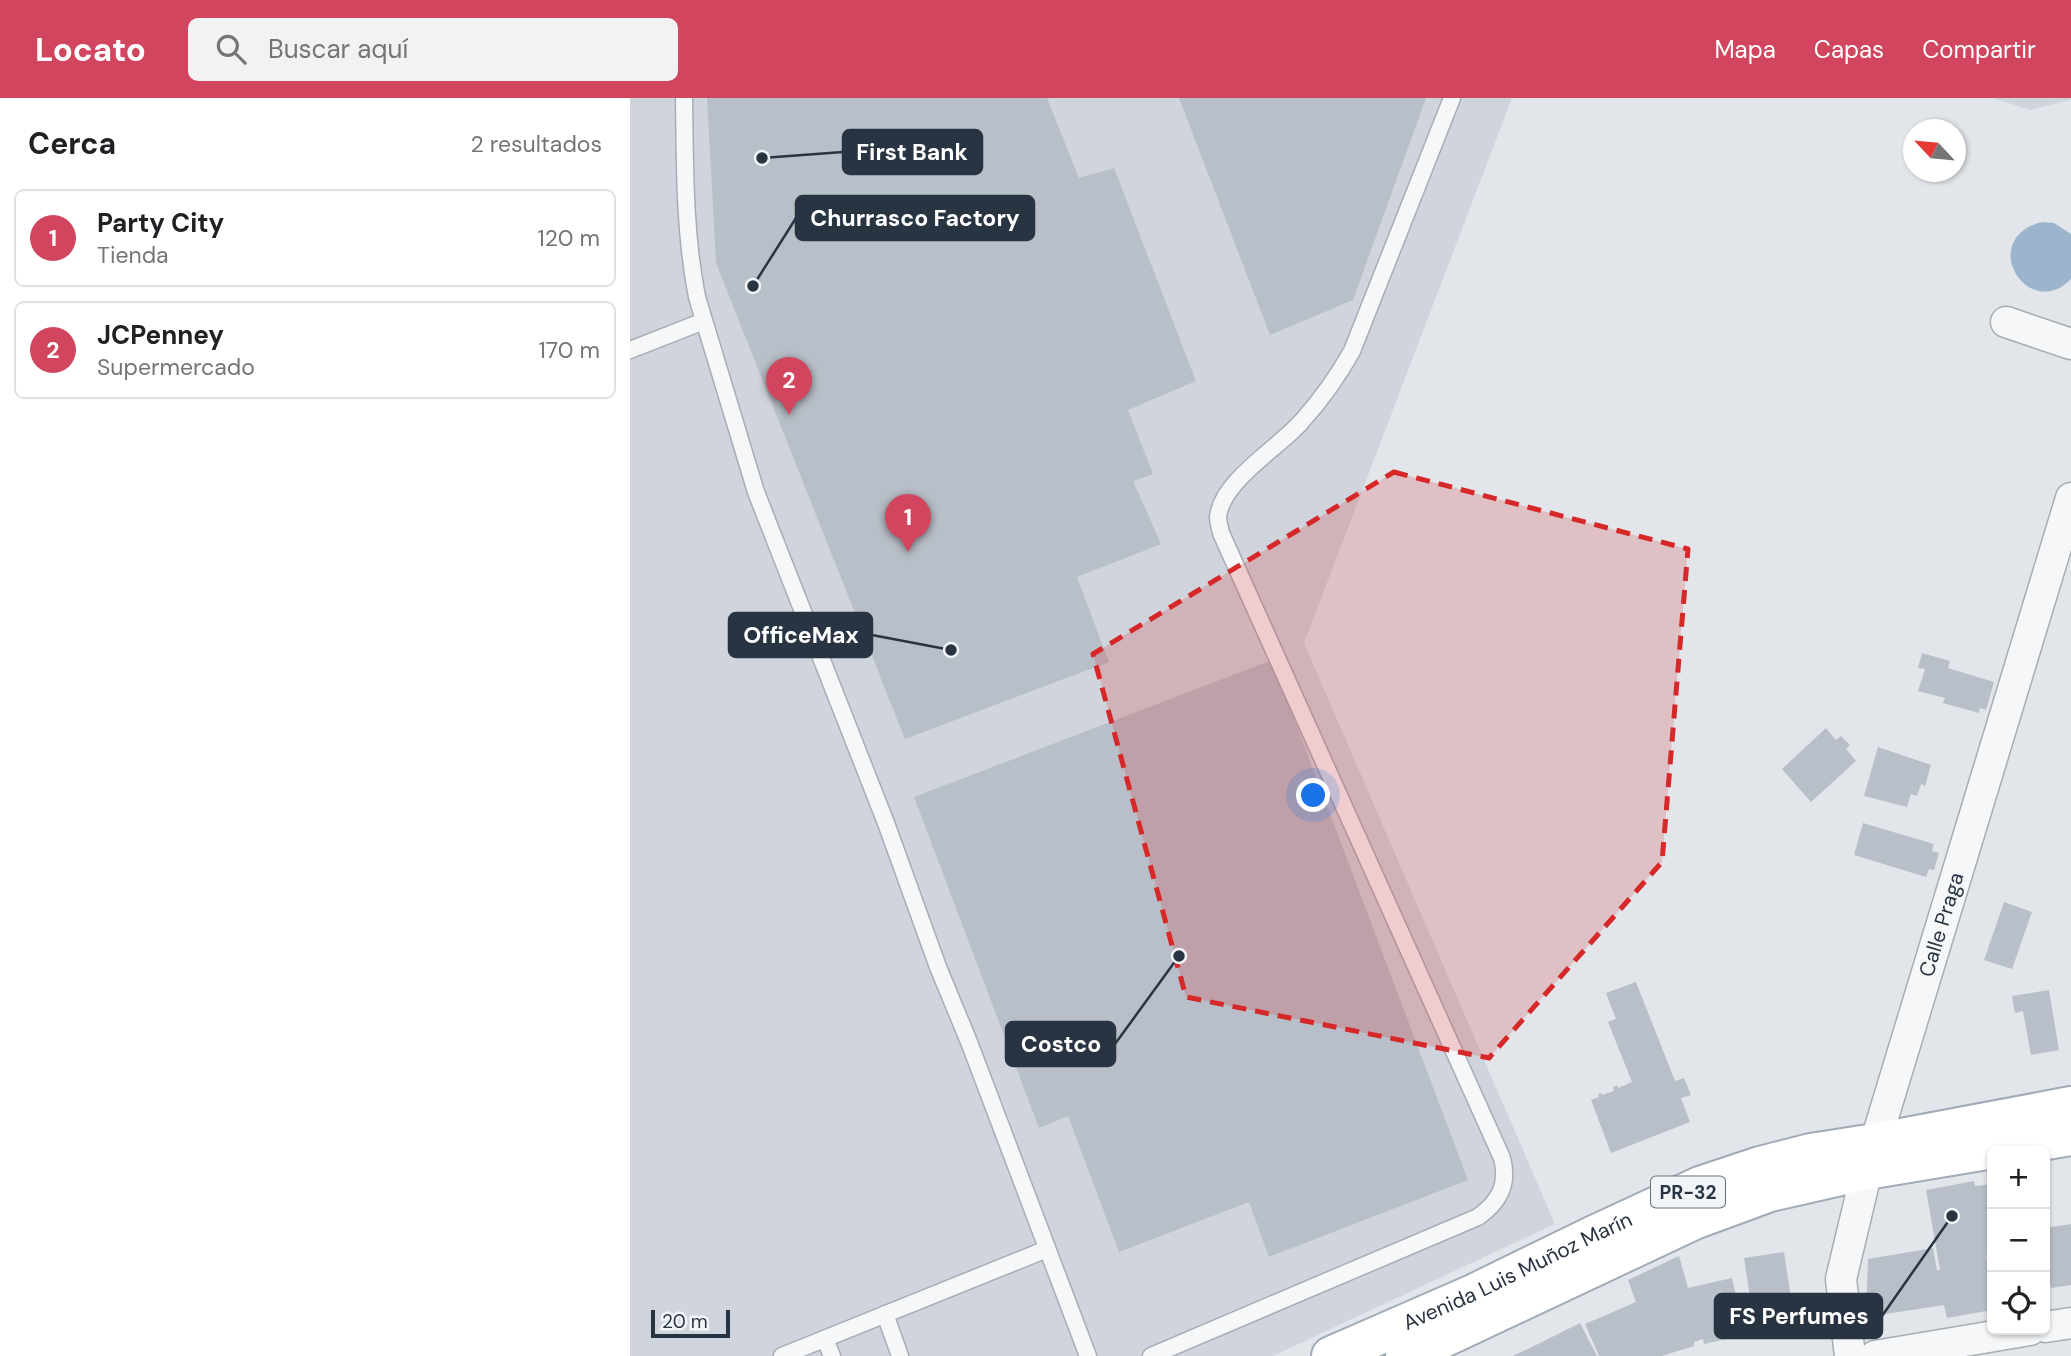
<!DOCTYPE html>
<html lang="es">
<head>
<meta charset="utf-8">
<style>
  :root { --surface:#fff; --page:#f2f2f2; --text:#202124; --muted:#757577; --line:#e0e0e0; --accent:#d2455f }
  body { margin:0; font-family:"DM Sans",sans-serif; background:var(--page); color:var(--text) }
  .controls { position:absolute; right:21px; bottom:21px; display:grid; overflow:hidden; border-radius:10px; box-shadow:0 2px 5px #0004 }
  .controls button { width:63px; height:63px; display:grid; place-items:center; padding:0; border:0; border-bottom:2px solid var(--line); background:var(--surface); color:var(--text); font:35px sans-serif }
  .compass { position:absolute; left:1273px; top:21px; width:63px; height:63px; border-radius:50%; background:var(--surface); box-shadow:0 2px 5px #0004; rotate:296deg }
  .scale { position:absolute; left:21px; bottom:18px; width:79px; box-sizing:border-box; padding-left:7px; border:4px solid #293443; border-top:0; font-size:19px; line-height:24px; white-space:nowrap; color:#293443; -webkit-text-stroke:5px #f2f5f8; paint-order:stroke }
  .you { position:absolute; left:684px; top:698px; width:24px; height:24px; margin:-18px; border:5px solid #fff; border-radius:50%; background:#1a73e8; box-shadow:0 0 0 10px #1a73e833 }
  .badge { display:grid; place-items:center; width:46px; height:46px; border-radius:50%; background:var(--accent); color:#fff; font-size:23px; font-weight:700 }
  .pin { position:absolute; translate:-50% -58px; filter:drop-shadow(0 2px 4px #0008) }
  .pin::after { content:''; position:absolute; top:37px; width:24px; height:21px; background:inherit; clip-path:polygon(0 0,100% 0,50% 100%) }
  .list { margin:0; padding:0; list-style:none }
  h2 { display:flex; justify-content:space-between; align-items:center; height:91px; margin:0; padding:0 28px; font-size:30px }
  h2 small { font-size:23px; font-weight:400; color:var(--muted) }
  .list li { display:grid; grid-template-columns:46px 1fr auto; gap:21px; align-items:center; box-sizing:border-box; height:98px; margin:0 14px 14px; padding:0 14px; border:2px solid var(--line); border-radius:10px }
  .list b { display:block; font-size:26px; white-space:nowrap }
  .list p { margin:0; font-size:23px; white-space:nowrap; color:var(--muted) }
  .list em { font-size:23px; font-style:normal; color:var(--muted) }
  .icon { flex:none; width:38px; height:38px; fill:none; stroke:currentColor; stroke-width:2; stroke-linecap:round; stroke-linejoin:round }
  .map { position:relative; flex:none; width:1441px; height:1258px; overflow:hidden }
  header { display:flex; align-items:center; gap:42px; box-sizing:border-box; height:98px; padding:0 35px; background:var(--accent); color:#fff }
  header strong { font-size:33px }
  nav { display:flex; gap:38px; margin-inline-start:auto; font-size:24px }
  .search { width:490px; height:63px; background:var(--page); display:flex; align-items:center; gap:18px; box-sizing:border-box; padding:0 24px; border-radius:10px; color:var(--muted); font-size:26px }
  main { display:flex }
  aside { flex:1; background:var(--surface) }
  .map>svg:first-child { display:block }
  .built { fill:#d0d5dd }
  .water { fill:#9cb5cc }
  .building { fill:#b9bfc8 }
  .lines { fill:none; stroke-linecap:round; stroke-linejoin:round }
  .service-casing { stroke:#a7adb5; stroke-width:19 }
  .minor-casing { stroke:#a7adb5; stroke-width:33 }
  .primary-casing { stroke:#a1abb7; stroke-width:42 }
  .service { stroke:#f5f7f9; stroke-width:16 }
  .minor { stroke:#f5f7f9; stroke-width:30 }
  .primary { stroke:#fff; stroke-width:38 }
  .marked { fill:#d62828; fill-opacity:0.2; stroke:#d62828; stroke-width:5; stroke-dasharray:14 9; stroke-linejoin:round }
  .labels { text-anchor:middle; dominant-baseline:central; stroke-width:6; stroke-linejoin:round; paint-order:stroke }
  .shield { fill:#f2f5f8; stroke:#656e79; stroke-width:2 }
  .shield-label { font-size:19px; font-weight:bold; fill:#293443 }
  .street-label { font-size:21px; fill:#293443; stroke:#f2f5f8 }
  .leader { fill:none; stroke:#293443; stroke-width:2.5 }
  .callout-dot { fill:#293443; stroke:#f2f5f8; stroke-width:2.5 }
  .callout { fill:#293443; stroke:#293443; stroke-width:2.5 }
  .callout-label { font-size:23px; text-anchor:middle; font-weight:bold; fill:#fff }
</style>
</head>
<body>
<header>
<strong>Locato</strong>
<div class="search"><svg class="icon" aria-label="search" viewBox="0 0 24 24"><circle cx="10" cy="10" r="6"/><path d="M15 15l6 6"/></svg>Buscar aquí</div>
<nav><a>Mapa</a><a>Capas</a><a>Compartir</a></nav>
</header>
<main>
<aside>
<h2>Cerca<small>2 resultados</small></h2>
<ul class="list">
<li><span class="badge">1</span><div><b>Party City</b><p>Tienda</p></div><em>120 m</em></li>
<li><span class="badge">2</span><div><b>JCPenney</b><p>Supermercado</p></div><em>170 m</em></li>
</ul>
</aside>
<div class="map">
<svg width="1441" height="1258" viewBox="0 0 1441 1258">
  <rect width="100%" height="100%" fill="#e2e6eb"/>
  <path class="built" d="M0,0H882L674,545L925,1126L643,1258H0Z
    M1363,0H1441V2L1400,12Z"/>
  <path class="water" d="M1412,124L1424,125L1441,136V181C1398,225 1346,141 1412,124Z"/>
  <path class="building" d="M77,0H417L449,80L484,70L566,283L498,312L523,376L503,383L531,446L447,479L479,564L275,641L86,165Z
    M549,0H796L723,202L640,237Z
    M1292,555L1320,563L1318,570L1364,584L1356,612L1350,610L1349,615L1313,605L1315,600L1288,593L1295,571L1288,570Z
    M642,562L838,1082L639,1159L619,1104L489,1154L438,1018L409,1030L284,699Z
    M1196,630L1206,642L1211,638L1220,647L1216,651L1226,663L1181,704L1152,671Z
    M1248,649L1301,667L1295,688L1291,686L1287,698L1281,696L1277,709L1234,698Z
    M1233,725L1304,746L1302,753L1309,755L1304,772L1299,771L1296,779L1224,757Z
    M1374,804L1402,814L1382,871L1354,862Z
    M1006,884L1045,983L1054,980L1061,997L1051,1000L1060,1024L981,1055L961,1002L969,999L968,996L971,995L972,997L984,993L983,989L987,987L988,990L1002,984L978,924L986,921L976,895Z
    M1419,892L1429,952L1401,957L1393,913L1385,915L1382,898Z
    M1344,1083L1345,1088L1362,1086V1166L1359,1156L1356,1157L1362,1193V1212L1317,1220L1314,1207L1236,1219L1238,1161L1303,1150L1307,1172H1310L1296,1092Z
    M1441,1126V1187L1421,1190L1415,1157V1130Z
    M1154,1154L1165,1226L1125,1232L1114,1160Z
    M1049,1158L1058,1190L1102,1180L1115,1237L1074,1246L1073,1241L1064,1244V1248L1032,1258H969L955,1226L1006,1204L998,1182Z
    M950,1225L967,1258H883L904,1248Z"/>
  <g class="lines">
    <g class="service-casing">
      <path id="service" d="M54,0C55,66 54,133 67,199L126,394L256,725L308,869L339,944L458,1258
        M0,252L74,223
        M255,1216L270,1258
        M195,1241L202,1258
        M152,1258L417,1151
        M521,1258L848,1119C869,1104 879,1087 872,1060L591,435C590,430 588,424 588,419C592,382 649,350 672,323C691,302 708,278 722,253L822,0"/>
    </g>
    <g class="minor-casing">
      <g id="minor">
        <path d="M1376,224L1441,246"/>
        <path d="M1415,1229L1441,1225"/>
        <path id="s1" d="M1220,1258L1211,1181L1237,1072L1441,400"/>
        <path d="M1245,1258L1400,1232"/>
      </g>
    </g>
    <g class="primary-casing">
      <g id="primary">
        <path id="s2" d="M701,1258L841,1197L964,1137L1070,1088L1130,1068L1181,1055L1245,1045L1441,1008"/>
        <path d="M775,1258L1064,1122L1140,1094L1237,1072L1441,1038"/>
      </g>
    </g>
    <use href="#service" class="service"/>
    <use href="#minor" class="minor"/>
    <use href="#primary" class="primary"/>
  </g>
  <path class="marked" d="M764,374L1058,451L1032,764L859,960L556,899L463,556Z"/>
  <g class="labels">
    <rect class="shield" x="1021" y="1078.5" width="74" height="31" rx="5"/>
    <g class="shield-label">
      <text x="1058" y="1094">PR-32</text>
    </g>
    <g class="street-label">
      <text stroke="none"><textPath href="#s1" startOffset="446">Calle Praga</textPath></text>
      <text stroke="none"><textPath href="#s2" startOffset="205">Avenida Luis Muñoz Marín</textPath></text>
    </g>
  </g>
  <path class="leader" d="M132 60L213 54M123 188L166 120M321 552L242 537M549 858L485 946M1322 1118L1252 1218"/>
  <g class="callout-dot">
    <circle cx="132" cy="60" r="7"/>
    <circle cx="123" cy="188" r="7"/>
    <circle cx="321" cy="552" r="7"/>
    <circle cx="549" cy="858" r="7"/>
    <circle cx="1322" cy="1118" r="7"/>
  </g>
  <g class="callout">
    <rect x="213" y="32" width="139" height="44" rx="7"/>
    <rect x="166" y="98" width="238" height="44" rx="7"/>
    <rect x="99" y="515" width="143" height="44" rx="7"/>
    <rect x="376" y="924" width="109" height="44" rx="7"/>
    <rect x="1085" y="1196" width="167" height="44" rx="7"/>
  </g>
  <g class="callout-label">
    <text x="282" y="62">First Bank</text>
    <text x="285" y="128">Churrasco Factory</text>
    <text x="171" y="545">OfficeMax</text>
    <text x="431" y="954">Costco</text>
    <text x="1169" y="1226">FS Perfumes</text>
  </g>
</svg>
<div class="controls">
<button>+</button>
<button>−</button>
<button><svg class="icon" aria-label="locate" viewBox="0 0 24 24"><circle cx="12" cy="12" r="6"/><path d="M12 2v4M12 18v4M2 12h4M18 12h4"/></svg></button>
</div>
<svg class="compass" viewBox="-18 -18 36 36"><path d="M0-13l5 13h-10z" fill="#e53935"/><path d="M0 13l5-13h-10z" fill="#757577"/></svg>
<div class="scale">20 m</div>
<div class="you"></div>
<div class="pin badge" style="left:278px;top:454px">1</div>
<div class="pin badge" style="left:159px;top:317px">2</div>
</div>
</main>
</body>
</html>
